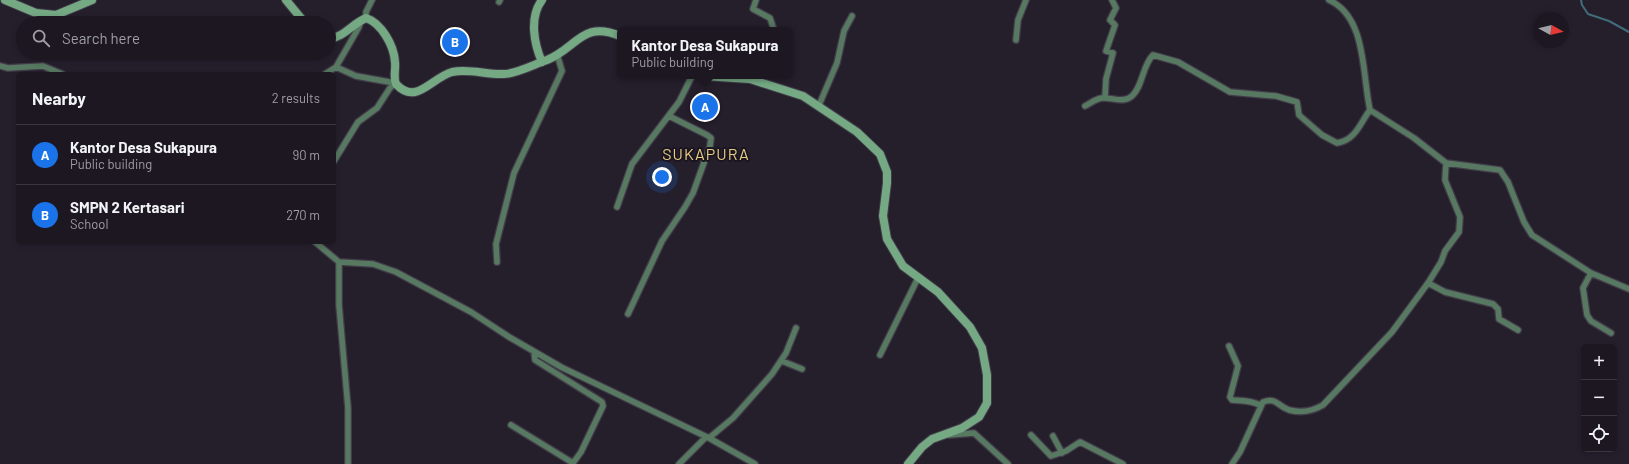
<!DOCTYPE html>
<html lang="en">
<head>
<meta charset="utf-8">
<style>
  :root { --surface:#1c1721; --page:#29242e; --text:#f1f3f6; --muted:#a09fa5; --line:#3a363f; --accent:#1a73e8 }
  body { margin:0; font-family:Barlow,sans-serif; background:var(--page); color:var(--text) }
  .controls { position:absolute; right:12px; bottom:12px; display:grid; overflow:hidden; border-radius:6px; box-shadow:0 2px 6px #0003 }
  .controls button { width:36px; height:36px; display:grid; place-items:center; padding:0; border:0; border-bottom:1px solid var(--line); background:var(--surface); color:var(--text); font:20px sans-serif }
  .compass { position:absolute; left:1533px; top:12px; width:36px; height:36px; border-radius:50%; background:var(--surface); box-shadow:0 2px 6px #0003; rotate:98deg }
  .you { position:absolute; left:662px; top:177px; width:14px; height:14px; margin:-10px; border:3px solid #fff; border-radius:50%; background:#1a73e8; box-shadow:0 0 0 6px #1a73e833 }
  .badge { display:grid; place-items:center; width:26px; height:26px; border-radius:50%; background:var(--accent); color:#fff; font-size:13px; font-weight:700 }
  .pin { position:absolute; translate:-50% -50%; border:2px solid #fff; box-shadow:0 1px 4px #0006 }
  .popup { position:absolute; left:617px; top:27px; width:176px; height:52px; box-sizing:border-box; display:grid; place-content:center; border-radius:6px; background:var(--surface); filter:drop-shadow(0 1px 3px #0005); font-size:13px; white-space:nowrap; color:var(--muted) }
  .popup b { font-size:15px; color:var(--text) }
  .popup::after { content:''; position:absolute; left:50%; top:100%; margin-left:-8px; border:8px solid transparent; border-top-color:var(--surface) }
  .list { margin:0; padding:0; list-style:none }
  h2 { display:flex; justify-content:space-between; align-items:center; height:52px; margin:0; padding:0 16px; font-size:17px }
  h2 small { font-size:13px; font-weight:400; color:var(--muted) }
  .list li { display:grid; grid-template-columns:26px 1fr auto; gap:12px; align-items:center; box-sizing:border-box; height:60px; padding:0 16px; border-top:1px solid var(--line) }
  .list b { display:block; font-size:15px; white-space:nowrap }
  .list p { margin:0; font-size:13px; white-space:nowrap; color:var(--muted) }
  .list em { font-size:13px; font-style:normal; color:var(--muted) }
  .icon { flex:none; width:22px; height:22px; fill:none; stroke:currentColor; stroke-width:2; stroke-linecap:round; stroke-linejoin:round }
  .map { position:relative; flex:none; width:1629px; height:464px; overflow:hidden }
  .search { position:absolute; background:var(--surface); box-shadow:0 2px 6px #0003; left:16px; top:16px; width:320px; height:44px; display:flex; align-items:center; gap:10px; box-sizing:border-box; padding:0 14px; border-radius:22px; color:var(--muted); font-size:15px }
  .panel { position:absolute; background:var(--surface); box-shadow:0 2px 6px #0003; left:16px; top:72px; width:320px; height:172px; border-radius:6px }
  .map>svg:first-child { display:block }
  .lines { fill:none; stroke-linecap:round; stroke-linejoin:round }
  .stream { stroke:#406c7b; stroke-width:2 }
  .street-casing { stroke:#423c49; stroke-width:8 }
  .secondary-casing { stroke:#423c49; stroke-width:10 }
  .street { stroke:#577861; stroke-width:5.5 }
  .secondary { stroke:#74a984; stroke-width:8 }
  .labels { text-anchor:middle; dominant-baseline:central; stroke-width:4; stroke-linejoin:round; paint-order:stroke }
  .quarter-label { font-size:16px; letter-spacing:1px; fill:#e8cf82; stroke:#1b1522 }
</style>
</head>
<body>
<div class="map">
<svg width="1629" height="464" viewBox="0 0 1629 464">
  <rect width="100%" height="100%" fill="#251f2c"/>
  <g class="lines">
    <path class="stream" d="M1581,0L1582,5L1588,14L1609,21L1629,32"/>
    <g class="street-casing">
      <path id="street" d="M756,0L753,9L770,18L774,30
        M1329,0C1367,17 1362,75 1370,110L1414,138L1446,163L1500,170L1508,182L1524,222L1532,235L1591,273L1629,289
        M499,2L500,0
        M366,18V12L372,0
        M1016,40L1018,20L1026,0
        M0,66L8,68L43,66L62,74
        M336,67L356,76L395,83
        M325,74L336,67L359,27L361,20
        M1105,98L1106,79L1113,53L1106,51L1115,25L1110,20L1116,8L1112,0
        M819,105L837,63L844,31L852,16
        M1085,106C1091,103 1095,99 1102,98C1112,97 1123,104 1132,96C1143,86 1142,66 1153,55L1178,62L1230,92L1276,96L1297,102L1299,115L1322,135L1337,143C1356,140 1360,123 1370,110
        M334,161L358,122L377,108L390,88L396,83
        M617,207L632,164L679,102L692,76
        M315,242L339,262L373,264L396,272L471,312L509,337L561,367L709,438L733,418L772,374L786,353L796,328
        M339,262V305L348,408V464
        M497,262L496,244L514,173L562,71L557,54
        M1591,273L1583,288L1587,315L1591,321L1611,333
        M1428,283L1445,292L1493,304L1498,309L1499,319L1518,330
        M628,314L662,241L685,207L693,193L710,146L711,138L707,135L669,116
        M1229,346L1238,366L1230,397L1232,400C1243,401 1250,400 1260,405
        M880,355L918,278
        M782,361L802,369
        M511,425L573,463L581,452L603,406L602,402L535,360L534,352
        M949,435L974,433L1008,464
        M1031,435L1051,456L1066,451L1080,442L1123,464
        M1053,436L1062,453
        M709,438L755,464
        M679,464L706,437
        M1232,464L1240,452L1263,402C1277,397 1277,406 1289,410C1301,413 1313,411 1323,405L1392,332L1428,283L1441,262L1445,251L1459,232L1460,217L1445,180L1446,163"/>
    </g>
    <g class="secondary-casing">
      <path id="secondary" d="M5,0L36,13L56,15L92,0
        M286,0L305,23
        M329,39C344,37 352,24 366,18C381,23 394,45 395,62C396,69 393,77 396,84C416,106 431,78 452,72C469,68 487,75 504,74C516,74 535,64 547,60C577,48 582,20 620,36
        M542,62C534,44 529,17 542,0
        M703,76L750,79L803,96L857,132L880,154L887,172V183L883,216L887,239L903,266L938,292L970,327L982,348L987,375V403L979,417L962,428L932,439L922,447L908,464"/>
    </g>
    <use href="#street" class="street"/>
    <use href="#secondary" class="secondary"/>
  </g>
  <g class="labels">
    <g class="quarter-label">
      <text x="706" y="153">SUKAPURA</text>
    </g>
  </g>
</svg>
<div class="controls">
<button>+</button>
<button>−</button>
<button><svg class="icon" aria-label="locate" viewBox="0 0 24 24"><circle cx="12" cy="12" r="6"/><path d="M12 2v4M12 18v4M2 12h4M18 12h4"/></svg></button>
</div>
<svg class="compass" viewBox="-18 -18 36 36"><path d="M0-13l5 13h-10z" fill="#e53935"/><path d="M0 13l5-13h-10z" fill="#a09fa5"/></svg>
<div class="you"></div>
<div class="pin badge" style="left:705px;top:107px">A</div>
<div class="popup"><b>Kantor Desa Sukapura</b>Public building</div>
<div class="pin badge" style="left:455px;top:42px">B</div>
<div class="search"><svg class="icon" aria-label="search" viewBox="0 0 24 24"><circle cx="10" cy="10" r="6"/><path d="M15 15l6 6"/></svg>Search here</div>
<section class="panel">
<h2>Nearby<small>2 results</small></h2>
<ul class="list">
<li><span class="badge">A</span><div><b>Kantor Desa Sukapura</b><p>Public building</p></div><em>90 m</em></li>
<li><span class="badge">B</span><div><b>SMPN 2 Kertasari</b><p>School</p></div><em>270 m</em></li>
</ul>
</section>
</div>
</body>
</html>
